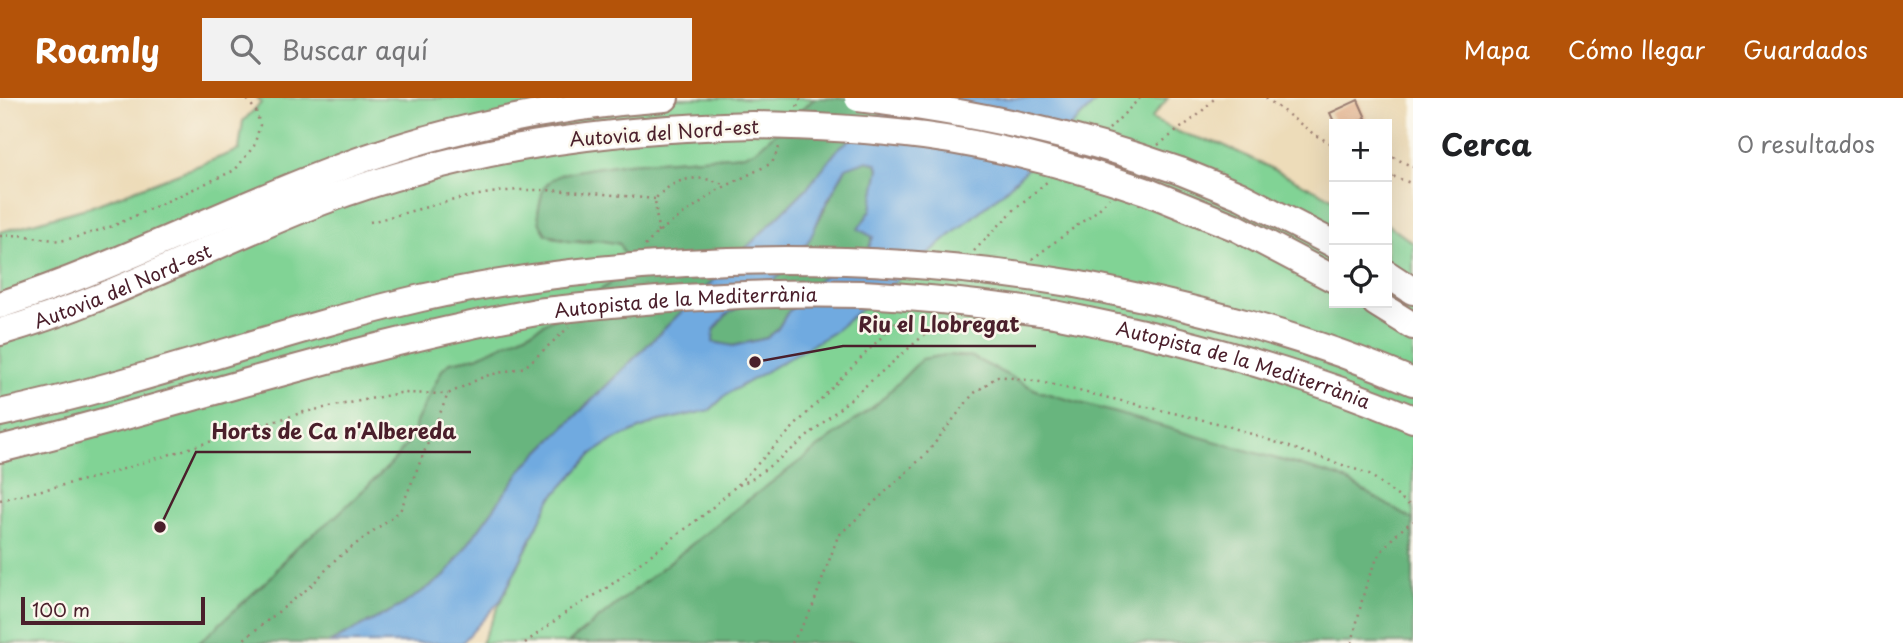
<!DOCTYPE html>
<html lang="es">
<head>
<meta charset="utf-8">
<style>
  :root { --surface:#fff; --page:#f2f2f2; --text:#202124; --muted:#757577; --line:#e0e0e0; --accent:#b45309 }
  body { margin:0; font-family:"Playpen Sans",sans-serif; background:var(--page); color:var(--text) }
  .controls { position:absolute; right:21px; top:21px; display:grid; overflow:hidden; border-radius:0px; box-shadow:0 7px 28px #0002 }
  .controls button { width:63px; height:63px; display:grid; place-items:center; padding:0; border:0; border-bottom:2px solid var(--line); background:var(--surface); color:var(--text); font:35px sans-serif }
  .scale { position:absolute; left:21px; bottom:18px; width:184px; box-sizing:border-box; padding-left:7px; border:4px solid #4a1f2b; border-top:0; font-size:19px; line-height:24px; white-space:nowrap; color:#4a1f2b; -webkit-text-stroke:5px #fbf7ec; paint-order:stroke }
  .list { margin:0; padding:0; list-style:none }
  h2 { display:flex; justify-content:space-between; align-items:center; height:91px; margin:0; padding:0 28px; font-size:30px }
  h2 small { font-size:23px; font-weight:400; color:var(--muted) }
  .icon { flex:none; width:38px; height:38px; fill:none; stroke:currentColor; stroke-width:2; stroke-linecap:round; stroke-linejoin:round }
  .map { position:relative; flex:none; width:1413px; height:545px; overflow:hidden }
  header { display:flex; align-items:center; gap:42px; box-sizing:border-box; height:98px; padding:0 35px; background:var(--accent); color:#fff }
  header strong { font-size:33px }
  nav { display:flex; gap:38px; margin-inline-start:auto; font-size:24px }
  .search { width:490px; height:63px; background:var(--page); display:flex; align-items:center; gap:18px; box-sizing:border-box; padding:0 24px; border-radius:0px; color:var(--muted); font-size:26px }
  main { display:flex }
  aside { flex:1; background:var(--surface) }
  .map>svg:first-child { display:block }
  .green { fill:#81d395; stroke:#667960; stroke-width:2 }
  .forest { fill:#68b57e; stroke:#596a54; stroke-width:2 }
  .water { fill:#6faae0; stroke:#5c6486; stroke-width:2; fill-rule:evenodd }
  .building { fill:#e5b28c }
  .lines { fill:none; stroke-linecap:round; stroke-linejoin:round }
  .highway-casing { stroke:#9c7e72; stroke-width:30 }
  .path { stroke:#9c7e72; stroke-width:2.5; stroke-dasharray:2 5; stroke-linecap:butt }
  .highway { stroke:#fff; stroke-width:26 }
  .highway-bridge-casing { stroke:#9c7e72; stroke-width:30; stroke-linecap:butt }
  .highway-bridge { stroke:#fff; stroke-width:26 }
  .labels { text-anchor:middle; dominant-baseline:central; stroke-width:5; stroke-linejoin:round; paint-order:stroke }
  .street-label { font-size:19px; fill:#4a1f2b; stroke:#fbf7ec }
  .leader { fill:none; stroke:#4a1f2b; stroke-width:2.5 }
  .callout-dot { fill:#4a1f2b; stroke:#fbf7ec; stroke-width:2.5 }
  .callout-label { font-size:21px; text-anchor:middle; font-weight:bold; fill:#4a1f2b; stroke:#fbf7ec; stroke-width:5; stroke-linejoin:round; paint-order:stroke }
</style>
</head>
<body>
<header>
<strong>Roamly</strong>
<div class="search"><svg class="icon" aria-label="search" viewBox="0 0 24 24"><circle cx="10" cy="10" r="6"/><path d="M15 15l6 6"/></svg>Buscar aquí</div>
<nav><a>Mapa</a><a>Cómo llegar</a><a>Guardados</a></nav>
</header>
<main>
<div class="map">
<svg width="1413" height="545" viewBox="0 0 1413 545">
  <rect width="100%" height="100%" fill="#fbf7ec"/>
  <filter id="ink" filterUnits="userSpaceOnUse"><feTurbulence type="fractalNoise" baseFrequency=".0143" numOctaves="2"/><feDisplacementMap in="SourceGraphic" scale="14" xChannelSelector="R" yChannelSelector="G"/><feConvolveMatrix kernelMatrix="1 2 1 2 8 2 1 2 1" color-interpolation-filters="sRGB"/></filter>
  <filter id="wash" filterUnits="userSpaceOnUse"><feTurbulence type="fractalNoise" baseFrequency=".00686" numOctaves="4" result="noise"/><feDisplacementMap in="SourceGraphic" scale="28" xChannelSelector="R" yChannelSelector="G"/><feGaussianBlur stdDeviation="1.57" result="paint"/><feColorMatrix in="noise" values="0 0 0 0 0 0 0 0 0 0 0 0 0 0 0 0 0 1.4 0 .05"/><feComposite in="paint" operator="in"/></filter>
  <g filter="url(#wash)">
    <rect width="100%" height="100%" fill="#eddcb9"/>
    <path class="green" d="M257,0H815L756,52L745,57L628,65L587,71L562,76L543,91L538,115L540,126L546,136L557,141L584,145L597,142L620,146L624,157L617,179L608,187L534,232L477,259L450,264L442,272L416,324L414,337L392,365L336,418L287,458L272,478L199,545H0V134L90,109L239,52L243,23L261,5Z
      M1100,0H1168L1151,21L1183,36L1221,46L1240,55L1334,101V205H1387V126L1413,145V422L1340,379L1038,293L972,259L946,257L914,269L878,305L740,408L568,545H481L550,402L592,356L612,343L656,324L710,312L727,296L832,235L1003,94Z"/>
    <path class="forest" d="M815,0H900L897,5L839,50L808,89L523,370L445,478L401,508L329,545H199L272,478L296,449L336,418L392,365L414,337L416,324L442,272L451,264L477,259L534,232L608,187L617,179L624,157L620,146L597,142L571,144L546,136L540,126L538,115L543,91L551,82L562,76L587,71L628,65L745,57L756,52Z
      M865,63L877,65L879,70L871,112L859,131L873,139L867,155L788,214L777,232L767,240L733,248L713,244L714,232L727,216L748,204L795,161L806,147L846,69Z
      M946,257L972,259L1038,293L1340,379L1413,422V545H568L740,408L878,305L922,261Z"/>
    <path class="water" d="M900,0H1100L1003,94L832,235L727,296L710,312L656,324L612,343L592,356L550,402L501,502L462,545H329L401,508L445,478L523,370L808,89L839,50L896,5ZM865,63L876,65L879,70L871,112L858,131L873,139L867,155L828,174L809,191L788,214L777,232L767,240L733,248L713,244L714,232L727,216L753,201L791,167L811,139L823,111L846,70Z"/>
    <g id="blocks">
      <path class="building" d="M1358,2L1366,20L1352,26H1335L1330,15Z"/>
    </g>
  </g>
  <g filter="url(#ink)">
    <use href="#blocks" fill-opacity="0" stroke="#9c7e72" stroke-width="2"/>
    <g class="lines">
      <g class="highway-casing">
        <g id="highway">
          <path d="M1180,73L1241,98L1334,146"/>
          <path d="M1148,94L1237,130L1334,181"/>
          <path d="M1387,176L1413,193"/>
          <path d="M1075,186C1190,208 1305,237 1413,284"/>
          <path d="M1376,205L1413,228"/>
          <path d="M0,207C118,168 228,111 344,68C447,30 556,8 665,0"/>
          <path id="s1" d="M1054,216C1177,240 1297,272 1413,321"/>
          <path id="s2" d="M0,234C112,202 215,144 323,103C466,50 601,31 753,27"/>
          <path d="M0,315C143,285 279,233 421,200C480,187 539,178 599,172"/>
          <path d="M0,351C179,307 355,247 537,214"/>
        </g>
      </g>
      <path class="path" d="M1266,0L1315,37L1334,47
        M797,9L801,0
        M1109,31L1140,0
        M1158,47L1197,18L1215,0
        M1387,56L1413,69
        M1387,76L1413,86
        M370,124C419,112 471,94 522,92C566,91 611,97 655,101
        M658,134L655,101C675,79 698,75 725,87
        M0,138L20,137L60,143L77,139L113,128L235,72L254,48L260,27L256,13L246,0
        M645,148L658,134L718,92L772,65L780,47
        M974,153L1017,109L1048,83
        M1032,161L1098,112L1109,100
        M739,387L752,381L795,349L931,231L946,221
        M0,402L101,378L304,314L400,295L448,296
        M239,545L311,488L336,461L400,413L448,296L485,278L525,269L569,229
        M525,545L568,513L604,492L705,416L735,389L902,218
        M792,545L812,510L838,438L927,355L973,296L998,278L1040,284L1225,327L1369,376L1413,410
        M1352,545C1365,494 1366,455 1413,423"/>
      <use href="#highway" class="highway"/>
      <g class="highway-bridge-casing">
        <g id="highway-bridge">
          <path d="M858,0C972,14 1072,35 1180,73"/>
          <path d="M753,27C810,28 867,31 924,38C1001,48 1075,69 1148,94"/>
          <path d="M599,172C759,155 917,160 1075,186"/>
          <path id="s3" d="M537,214C645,201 753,193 862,196C927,199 990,207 1054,216"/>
        </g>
      </g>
      <use href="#highway-bridge" class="highway-bridge"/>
    </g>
  </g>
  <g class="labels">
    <g class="street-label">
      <text transform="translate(664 34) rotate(-4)">Autovia del Nord-est</text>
      <text stroke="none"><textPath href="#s2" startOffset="131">Autovia del Nord-est</textPath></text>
      <text stroke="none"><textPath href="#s3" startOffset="149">Autopista de la Mediterrània</textPath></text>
      <text stroke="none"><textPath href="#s1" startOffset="196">Autopista de la Mediterrània</textPath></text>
    </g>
  </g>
  <path class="leader" d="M755 264L843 248H1036M160 429L196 354H471"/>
  <g class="callout-dot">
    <circle cx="755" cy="264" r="7"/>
    <circle cx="160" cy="429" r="7"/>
  </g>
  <g class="callout-label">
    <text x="939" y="234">Riu el Llobregat</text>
    <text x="334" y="341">Horts de Ca n'Albereda</text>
  </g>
</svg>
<div class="controls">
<button>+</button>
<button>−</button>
<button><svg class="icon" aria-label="locate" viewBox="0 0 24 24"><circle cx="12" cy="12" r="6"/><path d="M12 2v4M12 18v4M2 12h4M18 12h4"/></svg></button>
</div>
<div class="scale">100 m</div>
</div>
<aside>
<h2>Cerca<small>0 resultados</small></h2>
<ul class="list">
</ul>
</aside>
</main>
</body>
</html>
